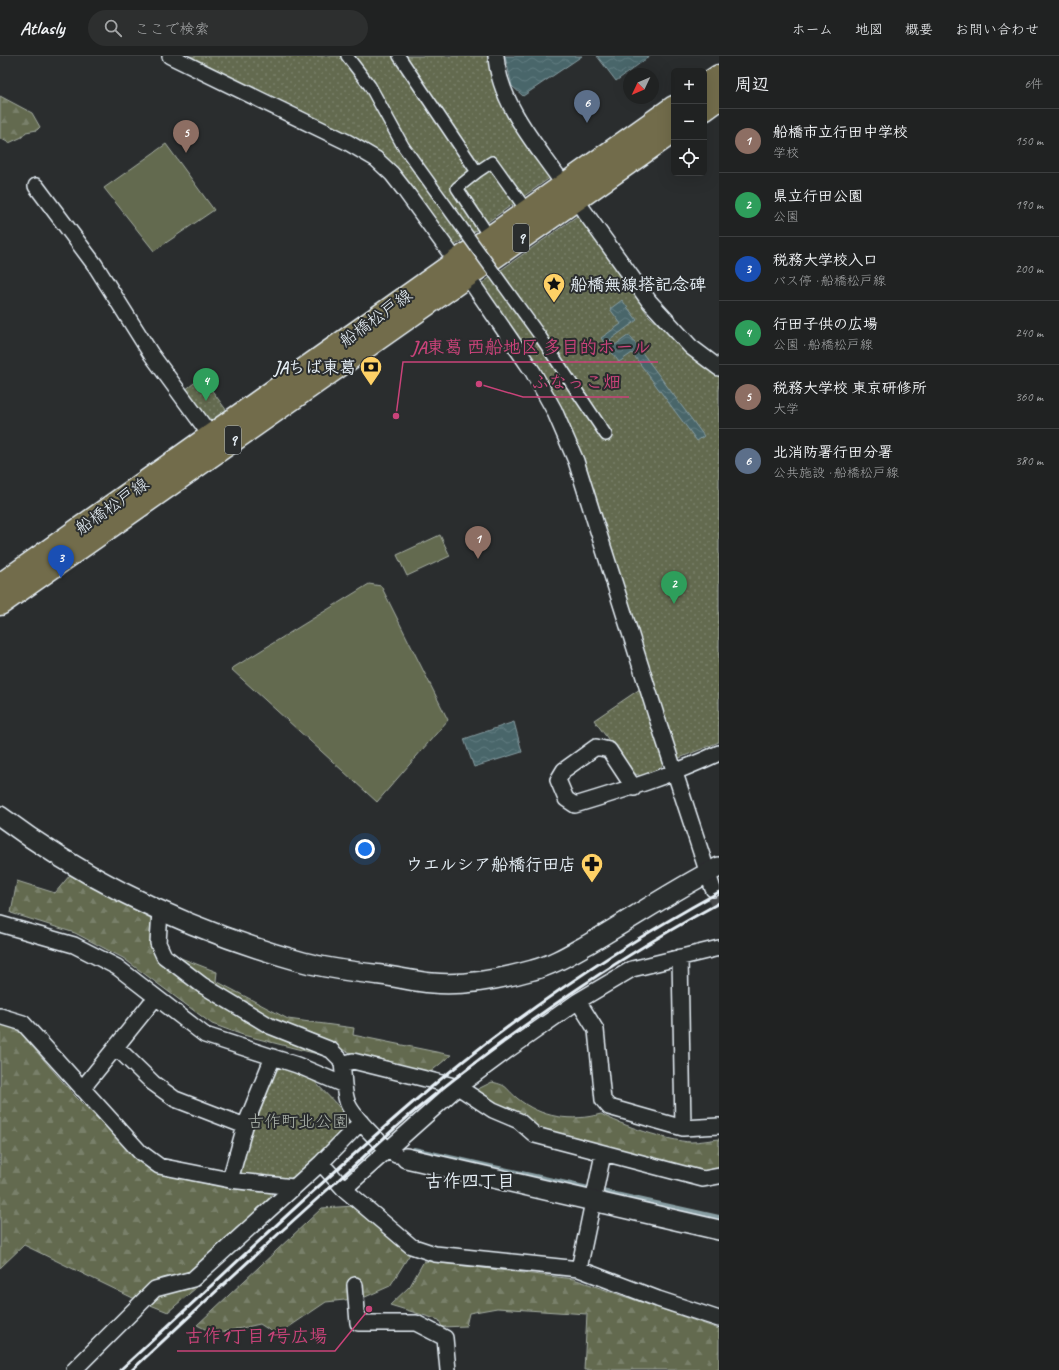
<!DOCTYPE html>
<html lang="ja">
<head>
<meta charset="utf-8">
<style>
  :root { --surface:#202222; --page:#2d2f2f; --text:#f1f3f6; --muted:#a2a4a5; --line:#3d3f40; --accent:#ea580c }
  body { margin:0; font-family:Caveat,"Klee One",sans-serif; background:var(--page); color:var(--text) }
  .controls { position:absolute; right:12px; top:12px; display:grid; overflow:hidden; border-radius:6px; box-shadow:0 4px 16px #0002 }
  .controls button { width:36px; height:36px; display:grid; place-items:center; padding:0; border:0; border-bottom:1px solid var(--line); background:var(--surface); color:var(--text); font:20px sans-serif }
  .compass { position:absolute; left:623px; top:12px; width:36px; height:36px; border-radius:50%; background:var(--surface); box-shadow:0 4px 16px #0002; rotate:226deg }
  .you { position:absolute; left:365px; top:793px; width:14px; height:14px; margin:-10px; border:3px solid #fff; border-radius:50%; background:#1a73e8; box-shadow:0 0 0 6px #1a73e833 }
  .badge { display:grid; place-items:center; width:26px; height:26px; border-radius:50%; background:var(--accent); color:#fff; font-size:13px; font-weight:700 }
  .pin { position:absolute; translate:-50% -33px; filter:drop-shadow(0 1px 2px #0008) }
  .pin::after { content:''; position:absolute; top:21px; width:14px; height:12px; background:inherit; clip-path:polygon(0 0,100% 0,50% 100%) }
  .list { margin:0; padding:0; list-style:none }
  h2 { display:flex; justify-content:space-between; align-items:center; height:52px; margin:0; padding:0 16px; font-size:17px }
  h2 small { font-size:13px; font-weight:400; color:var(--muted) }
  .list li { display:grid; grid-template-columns:26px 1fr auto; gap:12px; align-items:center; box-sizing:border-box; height:64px; padding:0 16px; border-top:1px solid var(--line) }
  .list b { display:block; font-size:15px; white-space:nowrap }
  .list p { margin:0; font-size:13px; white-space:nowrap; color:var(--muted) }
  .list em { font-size:13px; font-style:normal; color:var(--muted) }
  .icon { flex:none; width:22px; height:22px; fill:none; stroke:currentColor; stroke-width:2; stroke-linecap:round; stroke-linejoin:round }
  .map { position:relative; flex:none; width:719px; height:1314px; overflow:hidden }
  header { display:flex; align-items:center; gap:24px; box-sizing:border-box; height:56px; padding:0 20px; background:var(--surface); border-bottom:1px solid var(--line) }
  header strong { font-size:19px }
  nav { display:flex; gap:22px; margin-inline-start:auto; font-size:14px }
  .search { width:280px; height:36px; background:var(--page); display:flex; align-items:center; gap:10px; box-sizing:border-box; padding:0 14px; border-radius:22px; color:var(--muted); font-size:15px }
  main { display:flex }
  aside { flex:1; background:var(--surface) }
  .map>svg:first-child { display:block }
  .grass { fill:#636a50; stroke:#a6aea4 }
  .forest { fill:url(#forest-firs); stroke:#a6aea4 }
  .park { fill:url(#park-dots); stroke:#a6aea4 }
  .water { fill:url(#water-waves); stroke:#889ea3 }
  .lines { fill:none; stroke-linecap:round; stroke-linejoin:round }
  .stream { stroke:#889ea3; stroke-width:4 }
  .minor-tunnel { stroke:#464a4c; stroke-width:15; stroke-dasharray:15 8; stroke-linecap:butt }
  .pedestrian-casing { stroke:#e8f1f8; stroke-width:14 }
  .minor-casing { stroke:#e8f1f8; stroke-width:18 }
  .tertiary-casing { stroke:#e8f1f8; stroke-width:22 }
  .primary-casing { stroke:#e8f1f8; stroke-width:25 }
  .pedestrian { stroke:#2a2d2e; stroke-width:11 }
  .minor { stroke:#2a2d2e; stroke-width:15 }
  .tertiary { stroke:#2a2d2e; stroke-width:19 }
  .primary { stroke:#726c4b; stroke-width:22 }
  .rail { stroke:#e8f1f8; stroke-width:3 }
  .pedestrian-bridge-casing { stroke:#e8f1f8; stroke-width:14; stroke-linecap:butt }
  .pedestrian-bridge { stroke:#2a2d2e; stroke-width:11 }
  .labels { text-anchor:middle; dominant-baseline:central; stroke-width:4; stroke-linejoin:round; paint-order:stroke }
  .shield { fill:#2a2d2e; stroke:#afb6bb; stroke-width:1 }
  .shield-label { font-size:16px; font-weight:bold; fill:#e8f1f8 }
  .poi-label { font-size:17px; font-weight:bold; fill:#e8f1f8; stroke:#2a2d2e; text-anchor:end }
  .street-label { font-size:17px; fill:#e8f1f8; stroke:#2a2d2e }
  .park-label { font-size:17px; fill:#acb4ac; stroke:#2a2d2e }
  .neighbourhood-label { font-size:18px; font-weight:bold; fill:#e8f1f8; stroke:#2a2d2e }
  .leader { fill:none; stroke:#ca437a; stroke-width:1.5 }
  .callout-dot { fill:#ca437a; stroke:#2a2d2e; stroke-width:1.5 }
  .callout-label { font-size:18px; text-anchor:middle; font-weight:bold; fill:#ca437a; stroke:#2a2d2e; stroke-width:4; stroke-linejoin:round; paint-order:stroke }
</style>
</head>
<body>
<header>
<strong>Atlasly</strong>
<div class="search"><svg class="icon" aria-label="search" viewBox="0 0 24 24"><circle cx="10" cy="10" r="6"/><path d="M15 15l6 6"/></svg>ここで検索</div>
<nav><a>ホーム</a><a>地図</a><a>概要</a><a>お問い合わせ</a></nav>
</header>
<main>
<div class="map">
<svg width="719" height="1314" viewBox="0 0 719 1314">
  <defs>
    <pattern id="forest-firs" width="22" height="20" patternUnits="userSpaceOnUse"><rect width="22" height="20" fill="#636a50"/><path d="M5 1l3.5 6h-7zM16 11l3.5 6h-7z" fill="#79806a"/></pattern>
    <pattern id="park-dots" width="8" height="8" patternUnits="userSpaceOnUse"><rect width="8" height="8" fill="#636a50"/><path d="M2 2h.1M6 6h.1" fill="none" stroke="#79806a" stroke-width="1.8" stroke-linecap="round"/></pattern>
    <pattern id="water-waves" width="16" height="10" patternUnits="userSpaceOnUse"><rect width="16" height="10" fill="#48666b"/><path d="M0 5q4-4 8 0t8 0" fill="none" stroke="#627c81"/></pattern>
  </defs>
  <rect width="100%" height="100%" fill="#2a2d2e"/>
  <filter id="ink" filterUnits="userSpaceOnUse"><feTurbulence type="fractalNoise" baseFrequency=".025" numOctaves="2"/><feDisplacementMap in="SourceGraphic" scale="8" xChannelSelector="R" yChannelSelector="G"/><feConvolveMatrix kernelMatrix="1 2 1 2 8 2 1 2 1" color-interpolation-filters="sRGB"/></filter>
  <g filter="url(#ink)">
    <path class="grass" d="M166,88L214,154L154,195L104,132Z
      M440,479L450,500L407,520L397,499Z
      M369,528L381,530L448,664L377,746L231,613Z"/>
    <path class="forest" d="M0,40L32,57L40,71L37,74L26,76L22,81L9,87L0,82Z
      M70,819L152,863V887L268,974L325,1000L243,979L212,968L123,902L75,877L11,857L17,825L55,837Z
      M168,897L217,916L216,925L288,963L354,972L353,979L451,999L428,1018L354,998L272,967L205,925Z
      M0,967L18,974L75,1040L134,1099L156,1117L226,1132L272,1137L268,1145L196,1214L157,1224L135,1243L24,1189L0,1212Z
      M492,1026C509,1030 504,1031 517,1042C541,1062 572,1066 601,1058C621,1069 668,1085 691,1086C700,1086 710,1084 719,1083V1112L703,1116L664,1104L603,1090L539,1073L527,1062L474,1035Z
      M355,1150L410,1198L390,1230L363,1242L326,1246L277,1279L260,1268L215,1278L197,1269L322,1152Z
      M424,1205L574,1223L719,1273V1314H584L587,1258L497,1252L469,1257L466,1270L442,1271L439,1264L390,1249L410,1230Z
      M203,1226L168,1256L148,1248L161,1237Z"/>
    <path class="park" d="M182,0H493L499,45L554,119L451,192L405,126Z
      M580,158L648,259L680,288L719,319V686L677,703L586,409L547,325L478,230Z
      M202,321L227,355L209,368L185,334Z
      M640,633L663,707L658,717L643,721L633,717L594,664Z
      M282,1010L310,1021L349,1061L351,1067L348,1072L292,1125L244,1121L240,1113L272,1015L276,1011Z"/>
    <path class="water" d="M505,0H582L523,40L512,30Z
      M597,0H650L616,25Z
      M622,244L637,264L610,284L615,289L629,279L704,380L697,385L632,297L619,306L601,282L621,268L610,253Z
      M514,666L522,696L474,711L464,683Z"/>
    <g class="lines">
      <path class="stream" d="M414,1093L719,1161"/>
      <path class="minor-tunnel" d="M713,833L719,852"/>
      <g class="pedestrian-casing">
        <path id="pedestrian" d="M347,0L370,30L403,90
          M399,0L477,116L457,132L485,174
          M477,116L492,106L522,148
          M540,280L606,379"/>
      </g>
      <g class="minor-casing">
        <path id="minor" d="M170,0L347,86L376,103L392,118L406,136L456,205
          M496,0C499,48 538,91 564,129
          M36,130L95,209L151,298L211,380
          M576,144L649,245L691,291L719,312
          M467,220L533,316L554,354L576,405L656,659L713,833
          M634,732L609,694L596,691L564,714L558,724L566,743L575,749C625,734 672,719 719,697
          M160,855L158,887L164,900L202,929L270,970L331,994L340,1003L342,1008C344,1020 343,1033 347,1045C350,1058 384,1092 396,1099
          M0,868L74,889L117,911L205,979L297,1009L344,1029
          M680,901L683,1072
          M578,945L596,974L603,1044L609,1051L683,1072L719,1070
          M0,960L23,967L140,1096L159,1110L230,1124L293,1131
          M116,991L153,1027L175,1043L245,1070
          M342,1008L353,1005L458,1031L493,1054L519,1065L535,1079L703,1123L719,1120
          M82,1033L156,941
          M321,1107L344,1133L411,1190L435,1198L579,1213L658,1243L719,1263
          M230,1124L245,1070L273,1001
          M344,1133L458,1031L508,994L578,945L632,913L719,892
          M579,1213L603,1098
          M355,1229L358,1267H416L445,1282L448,1314
          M74,1314L155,1233L193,1223L321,1107L361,1066"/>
      </g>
      <g class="tertiary-casing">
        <path id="tertiary" d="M0,760C91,828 194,876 303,906C329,913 356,916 381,919C398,921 415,926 432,927C465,930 501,923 533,914C553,909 572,897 590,887C633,862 675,833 719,811
          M406,1102L719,1174"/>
      </g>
      <g class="primary-casing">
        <path id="primary" d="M704,30L719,20
          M704,54L719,43
          M0,529L674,51
          M0,548L674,75"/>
      </g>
      <use href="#pedestrian" class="pedestrian"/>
      <use href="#minor" class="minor"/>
      <use href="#tertiary" class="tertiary"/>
      <use href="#primary" class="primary"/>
      <path class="rail" d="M120,1314C219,1224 315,1130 417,1043C509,965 613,894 719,836
        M132,1314C199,1251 266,1188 335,1127C364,1101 392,1073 422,1049C514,973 614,904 719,847"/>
      <g class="pedestrian-bridge-casing">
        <path id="pedestrian-bridge" d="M403,90L540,280"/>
      </g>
      <use href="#pedestrian-bridge" class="pedestrian-bridge"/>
    </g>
  </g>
  <defs>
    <g id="sight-pin" transform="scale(1.15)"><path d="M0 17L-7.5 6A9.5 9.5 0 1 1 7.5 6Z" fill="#ffd166" stroke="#2a2d2e"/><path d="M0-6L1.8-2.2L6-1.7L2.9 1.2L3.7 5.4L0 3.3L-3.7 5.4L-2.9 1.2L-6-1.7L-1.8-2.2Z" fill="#111"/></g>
    <g id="bank-pin" transform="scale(1.15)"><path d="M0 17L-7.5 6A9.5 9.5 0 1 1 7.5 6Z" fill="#ffd166" stroke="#2a2d2e"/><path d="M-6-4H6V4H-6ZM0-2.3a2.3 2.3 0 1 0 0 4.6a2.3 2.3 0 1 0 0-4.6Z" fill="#111"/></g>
    <g id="pharmacy-pin" transform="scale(1.15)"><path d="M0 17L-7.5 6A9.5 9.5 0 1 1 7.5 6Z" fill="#ffd166" stroke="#2a2d2e"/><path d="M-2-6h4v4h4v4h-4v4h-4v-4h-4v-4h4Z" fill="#111"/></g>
  </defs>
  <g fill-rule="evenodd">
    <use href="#sight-pin" x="554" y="228"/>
    <use href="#bank-pin" x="371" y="311"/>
    <use href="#pharmacy-pin" x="592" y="808"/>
  </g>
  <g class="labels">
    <g class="shield">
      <rect x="513" y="168" width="16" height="28" rx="3"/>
      <rect x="225" y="370" width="16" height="28" rx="3"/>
    </g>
    <g class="shield-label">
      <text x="521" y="182">9</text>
      <text x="233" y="384">9</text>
    </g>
    <g class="poi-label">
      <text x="570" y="228" text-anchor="start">船橋無線搭記念碑</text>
      <text x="356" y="311">JAちば東葛</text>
      <text x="576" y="808">ウエルシア船橋行田店</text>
    </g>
    <g class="street-label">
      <text transform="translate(376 262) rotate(-36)">船橋松戸線</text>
      <text transform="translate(112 450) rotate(-35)">船橋松戸線</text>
    </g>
    <g class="park-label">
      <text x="298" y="1065">古作町北公園</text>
    </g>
    <g class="neighbourhood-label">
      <text x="470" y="1125">古作四丁目</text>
    </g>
  </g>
  <path class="leader" d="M396 360L403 306H658M479 328L523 341H629M369 1253L335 1295H177"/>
  <g class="callout-dot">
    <circle cx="396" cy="360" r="4"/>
    <circle cx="479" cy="328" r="4"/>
    <circle cx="369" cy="1253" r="4"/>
  </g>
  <g class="callout-label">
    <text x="531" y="297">JA東葛 西船地区 多目的ホール</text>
    <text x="576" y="332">ふなっこ畑</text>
    <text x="256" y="1286">古作1丁目1号広場</text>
  </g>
</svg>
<div class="controls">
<button>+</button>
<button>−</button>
<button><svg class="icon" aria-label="locate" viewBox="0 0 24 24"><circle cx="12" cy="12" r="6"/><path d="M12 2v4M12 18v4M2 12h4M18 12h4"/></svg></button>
</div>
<svg class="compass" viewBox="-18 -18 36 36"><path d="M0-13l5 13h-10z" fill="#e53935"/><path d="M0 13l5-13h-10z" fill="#a2a4a5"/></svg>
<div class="you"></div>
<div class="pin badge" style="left:478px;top:503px;background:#8d6e63">1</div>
<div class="pin badge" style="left:674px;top:548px;background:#2e9e5b">2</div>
<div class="pin badge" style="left:61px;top:522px;background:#1a4fb4">3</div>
<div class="pin badge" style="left:206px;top:345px;background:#2e9e5b">4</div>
<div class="pin badge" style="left:186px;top:97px;background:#8d6e63">5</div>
<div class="pin badge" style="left:587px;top:67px;background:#5c6f8a">6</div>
</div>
<aside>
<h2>周辺<small>6件</small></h2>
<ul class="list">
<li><span class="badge" style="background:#8d6e63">1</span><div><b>船橋市立行田中学校</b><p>学校</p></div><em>150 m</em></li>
<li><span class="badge" style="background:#2e9e5b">2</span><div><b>県立行田公園</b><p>公園</p></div><em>190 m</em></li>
<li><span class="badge" style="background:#1a4fb4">3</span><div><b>税務大学校入口</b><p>バス停 · 船橋松戸線</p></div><em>200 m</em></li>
<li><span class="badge" style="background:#2e9e5b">4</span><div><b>行田子供の広場</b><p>公園 · 船橋松戸線</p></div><em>240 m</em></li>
<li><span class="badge" style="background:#8d6e63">5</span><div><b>税務大学校 東京研修所</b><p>大学</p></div><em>360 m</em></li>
<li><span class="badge" style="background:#5c6f8a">6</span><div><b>北消防署行田分署</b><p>公共施設 · 船橋松戸線</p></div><em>380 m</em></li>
</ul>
</aside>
</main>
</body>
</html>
